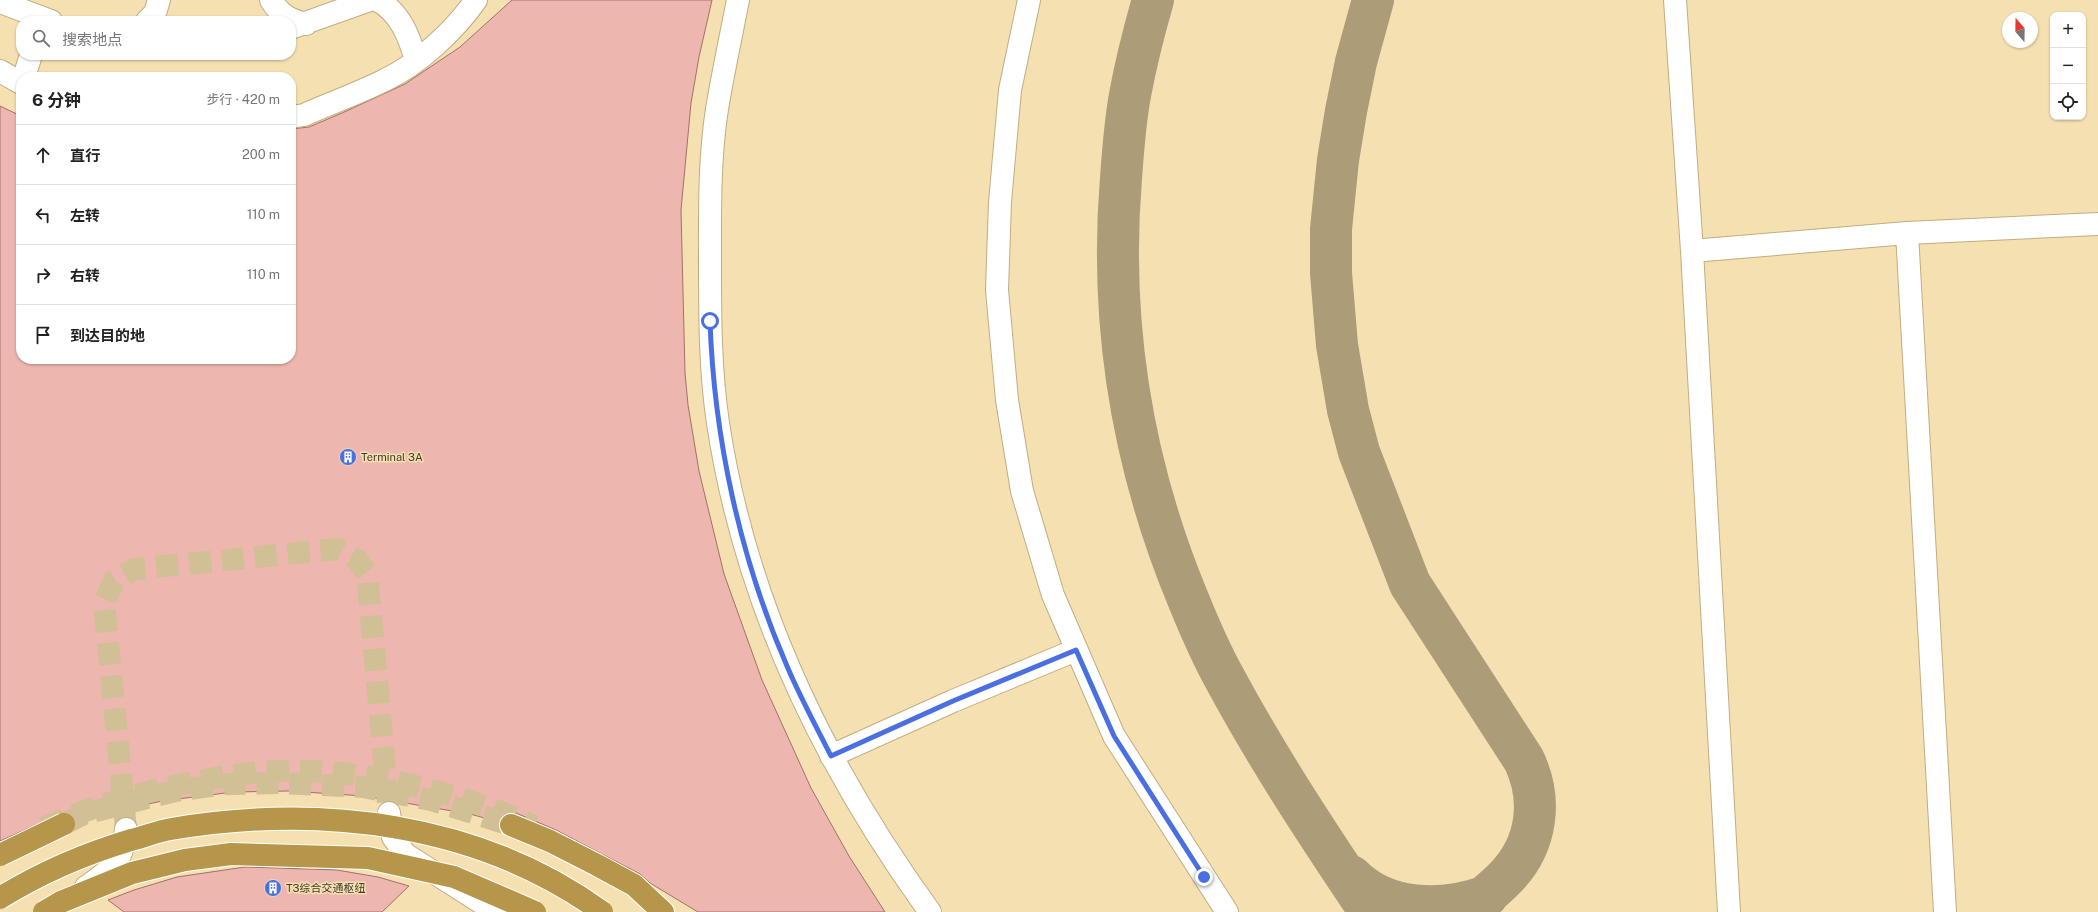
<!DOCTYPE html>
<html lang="zh">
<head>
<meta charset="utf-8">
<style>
  :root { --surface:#fff; --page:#f6f6f6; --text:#222; --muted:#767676; --line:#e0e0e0 }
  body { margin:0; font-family:"Public Sans","Noto Sans SC",sans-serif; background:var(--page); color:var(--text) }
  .controls { position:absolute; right:12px; top:12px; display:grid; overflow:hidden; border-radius:8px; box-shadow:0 1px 3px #0004 }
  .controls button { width:36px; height:36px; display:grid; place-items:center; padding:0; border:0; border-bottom:1px solid var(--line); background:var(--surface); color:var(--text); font:20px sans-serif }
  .compass { position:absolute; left:2002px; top:12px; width:36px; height:36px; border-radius:50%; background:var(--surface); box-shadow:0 1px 3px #0004; rotate:340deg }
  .stop { position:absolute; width:12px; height:12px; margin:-9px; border:3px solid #496fe2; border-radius:50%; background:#fff }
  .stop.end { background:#496fe2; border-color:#fff; box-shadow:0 1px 4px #0008 }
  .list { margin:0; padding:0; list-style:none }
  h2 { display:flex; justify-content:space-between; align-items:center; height:52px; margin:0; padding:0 16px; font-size:17px }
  h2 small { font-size:13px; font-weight:400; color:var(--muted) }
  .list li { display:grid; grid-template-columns:26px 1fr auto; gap:12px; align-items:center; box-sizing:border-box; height:60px; padding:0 16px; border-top:1px solid var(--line) }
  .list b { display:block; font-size:15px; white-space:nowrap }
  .list em { font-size:13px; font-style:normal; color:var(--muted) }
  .icon { flex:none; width:22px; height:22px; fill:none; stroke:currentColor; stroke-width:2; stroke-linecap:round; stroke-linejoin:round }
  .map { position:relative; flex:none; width:2098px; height:912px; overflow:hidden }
  .search { position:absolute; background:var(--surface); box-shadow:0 1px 3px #0004; left:16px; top:16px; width:280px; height:44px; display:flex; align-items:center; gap:10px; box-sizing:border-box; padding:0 14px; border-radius:16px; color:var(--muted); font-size:15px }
  .panel { position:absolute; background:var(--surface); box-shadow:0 1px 3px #0004; left:16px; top:72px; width:280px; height:292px; border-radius:16px }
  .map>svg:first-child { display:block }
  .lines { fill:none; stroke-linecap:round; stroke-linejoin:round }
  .taxiway { stroke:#ac9c78; stroke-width:42 }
  .building { fill:#edb6af; stroke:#a2706a }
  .minor-tunnel { stroke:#d1bf95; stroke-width:22; stroke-dasharray:22 11; stroke-linecap:butt }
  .major-tunnel { stroke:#d1bf95; stroke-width:22; stroke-dasharray:22 11; stroke-linecap:butt }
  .highway-tunnel { stroke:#d1bf95; stroke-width:22; stroke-dasharray:22 11; stroke-linecap:butt }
  .minor-casing { stroke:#c1ad80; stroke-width:24 }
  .highway-casing { stroke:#fff; stroke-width:24 }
  .minor { stroke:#fff; stroke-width:22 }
  .highway { stroke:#b5964b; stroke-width:22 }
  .highway-bridge-casing { stroke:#fff; stroke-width:24; stroke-linecap:butt }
  .highway-bridge { stroke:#b5964b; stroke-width:22 }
  .route { stroke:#496fe2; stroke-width:5 }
  .labels { text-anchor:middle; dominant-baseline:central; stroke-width:3; stroke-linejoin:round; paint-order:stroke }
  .poi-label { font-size:11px; fill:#423a27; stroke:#f5e0b1; text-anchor:start }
</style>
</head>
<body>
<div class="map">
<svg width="2098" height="912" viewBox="0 0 2098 912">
  <rect width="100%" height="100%" fill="#f5e0b1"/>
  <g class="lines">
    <path class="taxiway" d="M1153,0C1144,31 1136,63 1130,95C1125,122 1123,150 1121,178C1109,324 1132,464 1188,599C1199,626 1211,654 1225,679C1268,759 1319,836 1370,912
      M1373,0L1356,62L1346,111L1338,160L1331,229V273L1337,345L1348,410L1359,452L1410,584L1524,760C1543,800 1537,844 1507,876C1495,889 1480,899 1469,912
      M1351,876C1386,912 1442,912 1487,896"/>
  </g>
  <path class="building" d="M512,0H712L699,57L691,103L681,210L685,373L688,405L699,471L724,574L762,680L811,788L849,856L885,912H698L650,883L640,874L556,830L516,813H510L504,815L499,822L470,814L364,796L289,791L233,792L162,801L76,820L71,814L65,812L0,841V106L21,116V359H291V129L309,127L342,113L405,84L460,47Z
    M245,867L337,870L378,877L409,886L382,912H124L108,900L134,890L177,877Z"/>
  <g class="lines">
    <path class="minor-tunnel" d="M126,829L104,602L114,581L134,569L338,549L356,559L367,573L389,813"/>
    <path class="major-tunnel" d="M44,828C82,810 123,798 164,788C197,781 229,775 263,772C351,765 454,790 534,826"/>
    <path class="highway-tunnel" d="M64,824L84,814L175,791L226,784L281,783L363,787L431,800L511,825"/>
    <g class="minor-casing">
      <path id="minor" d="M271,0C280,15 290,20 306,24
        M377,0C400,12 409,36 416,60
        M738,0C731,36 723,73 717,109C709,160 710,213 710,264C710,317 710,370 718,423C745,602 824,766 930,912
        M1029,0L1010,90L1000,202L997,290L1007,400L1022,491L1053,595L1114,736L1227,912
        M1675,0L1692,251L1729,912
        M0,2L51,21
        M147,21L155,13L159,0
        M291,28L370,0
        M0,71L21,83
        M24,77L31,55
        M291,117L304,115C331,103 359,93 385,80C419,64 455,30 476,0
        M1907,233L1945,912
        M1692,251L1907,233L2098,224
        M831,756L953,701L1076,650
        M389,813L393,837L405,854L496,912
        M86,887C114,867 122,864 126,829"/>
    </g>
    <g class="highway-casing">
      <path id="highway" d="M511,825L550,841L597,865L634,885L663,912"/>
    </g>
    <use href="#minor" class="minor"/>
    <use href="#highway" class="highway"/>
    <g class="highway-bridge-casing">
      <path id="highway-bridge" d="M0,855L64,824
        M0,898C42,872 84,854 131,840C144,837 158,831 171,829C319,804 478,822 602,912
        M44,912L61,902L132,873L185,860L231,854L368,858L454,877L535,912"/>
    </g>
    <use href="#highway-bridge" class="highway-bridge"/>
  </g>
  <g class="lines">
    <path class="route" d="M710,321C714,438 740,558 787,666C800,697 816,726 831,756L953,701L1076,650L1114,736L1204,877"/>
  </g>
  <defs>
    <g id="building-disc" transform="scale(0.9)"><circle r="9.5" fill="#496fe2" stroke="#f5e0b1"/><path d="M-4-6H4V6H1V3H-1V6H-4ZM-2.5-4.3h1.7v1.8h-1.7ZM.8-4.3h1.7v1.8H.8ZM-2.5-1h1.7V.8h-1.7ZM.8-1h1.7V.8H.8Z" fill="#fff"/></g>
  </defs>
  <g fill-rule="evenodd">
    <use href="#building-disc" x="348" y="457"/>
    <use href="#building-disc" x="273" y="888"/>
  </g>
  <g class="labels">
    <g class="poi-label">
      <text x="361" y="457">Terminal 3A</text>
      <text x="286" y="888">T3综合交通枢纽</text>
    </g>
  </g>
</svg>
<div class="controls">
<button>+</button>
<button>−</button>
<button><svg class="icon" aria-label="locate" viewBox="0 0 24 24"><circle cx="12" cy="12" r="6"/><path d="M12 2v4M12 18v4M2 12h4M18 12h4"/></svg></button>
</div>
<svg class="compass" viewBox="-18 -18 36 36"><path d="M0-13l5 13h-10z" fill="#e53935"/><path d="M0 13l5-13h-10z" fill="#767676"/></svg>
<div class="stop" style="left:710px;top:321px"></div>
<div class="stop end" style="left:1204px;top:877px"></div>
<div class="search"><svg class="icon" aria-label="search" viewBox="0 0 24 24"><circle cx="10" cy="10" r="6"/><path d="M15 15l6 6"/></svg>搜索地点</div>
<section class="panel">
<h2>6 分钟<small>步行 · 420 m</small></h2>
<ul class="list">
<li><svg class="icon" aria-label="ahead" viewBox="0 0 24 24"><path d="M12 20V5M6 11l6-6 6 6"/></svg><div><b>直行</b></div><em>200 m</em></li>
<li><svg class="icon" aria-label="left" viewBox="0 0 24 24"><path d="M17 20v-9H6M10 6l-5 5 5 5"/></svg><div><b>左转</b></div><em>110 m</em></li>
<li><svg class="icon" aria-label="right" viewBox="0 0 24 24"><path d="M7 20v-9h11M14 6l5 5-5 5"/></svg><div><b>右转</b></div><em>110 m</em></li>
<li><svg class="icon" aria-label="arrive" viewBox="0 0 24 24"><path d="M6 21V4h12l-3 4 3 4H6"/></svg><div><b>到达目的地</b></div></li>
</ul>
</section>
</div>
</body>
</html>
